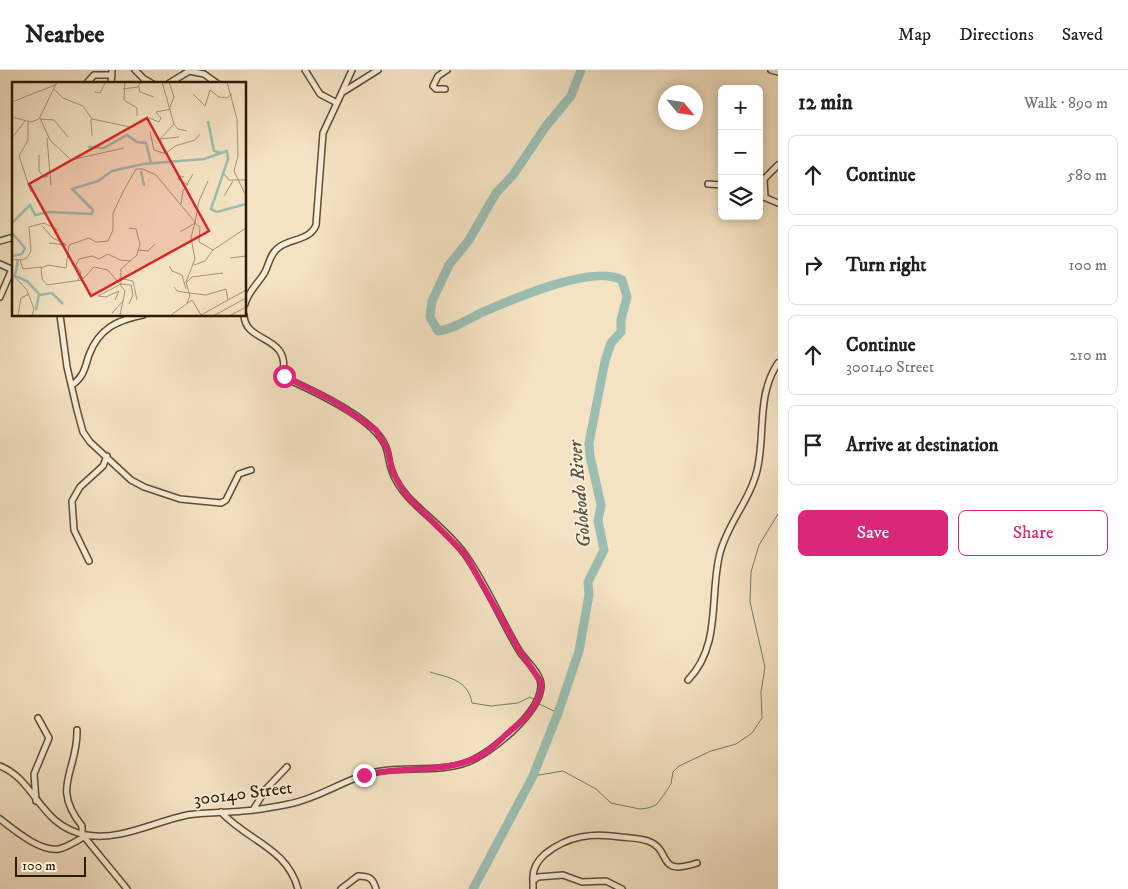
<!DOCTYPE html>
<html lang="en">
<head>
<meta charset="utf-8">
<style>
  :root { --surface:#fff; --page:#f2f2f2; --text:#202124; --muted:#757577; --line:#e0e0e0; --accent:#db2777 }
  body { margin:0; font-family:"IM FELL DW Pica",serif; background:var(--page); color:var(--text) }
  .controls { position:absolute; right:15px; top:15px; display:grid; overflow:hidden; border-radius:8px; box-shadow:0 2px 8px #0003 }
  .controls button { width:45px; height:45px; display:grid; place-items:center; padding:0; border:0; border-bottom:1px solid var(--line); background:var(--surface); color:var(--text); font:25px sans-serif }
  .compass { position:absolute; left:658px; top:15px; width:45px; height:45px; border-radius:50%; background:var(--surface); box-shadow:0 2px 8px #0003; rotate:119deg }
  .scale { position:absolute; left:15px; bottom:12px; width:71px; box-sizing:border-box; padding-left:5px; border:2px solid #2d1b02; border-top:0; font-size:14px; line-height:18px; white-space:nowrap; color:#2d1b02; -webkit-text-stroke:4px #f8edd8; paint-order:stroke }
  .stop { position:absolute; width:15px; height:15px; margin:-11px; border:4px solid #db2777; border-radius:50%; background:#fff }
  .stop.end { background:#db2777; border-color:#fff; box-shadow:0 1px 5px #0008 }
  .list { margin:0; padding:0; list-style:none }
  h2 { display:flex; justify-content:space-between; align-items:center; height:65px; margin:0; padding:0 20px; font-size:21px }
  h2 small { font-size:16px; font-weight:400; color:var(--muted) }
  .list li { display:grid; grid-template-columns:32px 1fr auto; gap:15px; align-items:center; box-sizing:border-box; height:80px; margin:0 10px 10px; padding:0 10px; border:1px solid var(--line); border-radius:8px }
  .list b { display:block; font-size:19px; white-space:nowrap }
  .list p { margin:0; font-size:16px; white-space:nowrap; color:var(--muted) }
  .list em { font-size:16px; font-style:normal; color:var(--muted) }
  .actions { display:flex; gap:10px; padding:15px 20px }
  .actions a { flex:1; padding:11px 0; border:1px solid var(--accent); border-radius:8px; text-align:center; font-size:18px; color:var(--accent) }
  .actions .main { background:var(--accent); color:#fff }
  .icon { flex:none; width:28px; height:28px; fill:none; stroke:currentColor; stroke-width:2; stroke-linecap:round; stroke-linejoin:round }
  .map { position:relative; flex:none; width:778px; height:819px; overflow:hidden }
  header { display:flex; align-items:center; gap:30px; box-sizing:border-box; height:70px; padding:0 25px; background:var(--surface); border-bottom:1px solid var(--line) }
  header strong { font-size:24px }
  nav { display:flex; gap:28px; margin-inline-start:auto; font-size:18px }
  main { display:flex }
  aside { flex:1; background:var(--surface) }
  .map>svg:first-child { display:block }
  .lines { fill:none; stroke-linecap:round; stroke-linejoin:round }
  .stream { stroke:#707d6c; stroke-width:1 }
  .river { stroke:#9cbeb2; stroke-width:9 }
  .street-casing { stroke:#5f4d32; stroke-width:8 }
  .street { stroke:#f8edd8; stroke-width:5 }
  .route { stroke:#db2777; stroke-width:6 }
  .labels { text-anchor:middle; dominant-baseline:central; stroke-width:4; stroke-linejoin:round; paint-order:stroke }
  .street-label { font-size:18px; fill:#2d1b02; stroke:#f8edd8 }
  .water-label { font-size:19px; font-style:italic; fill:#545440; stroke:#f8edd8 }
  .inset-river { fill:none; stroke:#9cbeb2; stroke-width:2.5 }
  .inset-road { fill:none; stroke:#a49376; stroke-width:1 }
  .view { fill:#d62828; fill-opacity:0.15; stroke:#d62828; stroke-width:2.5 }
  .inset-edge { fill:none; stroke:#2d1b02; stroke-width:2.5 }
</style>
</head>
<body>
<header>
<strong>Nearbee</strong>
<nav><a>Map</a><a>Directions</a><a>Saved</a></nav>
</header>
<main>
<div class="map">
<svg width="778" height="819" viewBox="0 0 778 819">
  <rect width="100%" height="100%" fill="#f4e3c3"/>
  <filter id="stains"><feTurbulence type="fractalNoise" baseFrequency=".004" numOctaves="4"/><feColorMatrix values="0 0 0 0 .2 0 0 0 0 .09 0 0 0 0 .02 0 0 0 .5 -.17"/></filter>
  <radialGradient id="worn" r=".72"><stop offset=".6" stop-color="#630" stop-opacity="0"/><stop offset="1" stop-color="#630" stop-opacity=".3"/></radialGradient>
  <g class="lines">
    <path class="stream" d="M430,602C450,608 468,610 472,633L491,636L518,633L530,627L535,630
      M537,633L558,643
      M533,706L563,701L596,719L611,733L640,739L648,738L656,735L663,726L671,714L673,702L679,696L711,681L736,674L752,663L762,648L761,622L765,597L750,532L751,502L759,475L778,444"/>
    <path class="river" d="M473,819L533,706L558,643L579,581L589,525L588,512L604,480L598,451L601,435L590,386L589,373L605,291L611,273L621,262V250L627,227L622,210C593,194 513,229 483,242C468,249 454,259 438,261L430,247L432,231L449,195L469,170L496,123L513,105L546,56L571,26L581,0"/>
    <g class="street-casing">
      <path id="street" d="M135,0L144,9L153,14
        M771,0L778,2
        M86,14L94,5H112
        M111,14L112,0
        M168,14L189,1L204,4L218,14
        M445,19H436L433,16L438,6L447,0
        M343,22L378,0
        M337,33L352,0
        M708,114L722,115
        M759,125L778,133
        M765,127L764,109L778,95
        M0,171L14,167
        M0,194L13,200
        M0,227L12,199
        M245,234C249,220 258,214 265,202C269,194 270,184 278,178C290,168 310,171 316,155L323,63L337,33L320,24L305,0
        M60,245L67,297L77,340L83,362L90,372L131,410L144,417L180,429L221,433L226,430L239,404L251,400
        M72,315C84,307 85,297 89,285C99,258 118,250 143,245
        M89,491L74,460L72,431L80,417L103,396L107,386
        M688,610C722,575 709,525 720,483C728,452 752,428 758,396C765,361 757,324 778,293
        M77,660C78,702 50,716 82,756V764L127,819
        M0,696C36,710 39,756 86,765C120,771 154,752 187,745C205,742 224,743 243,741C258,740 274,737 289,734C315,729 336,715 361,706C395,693 434,705 468,692C491,683 539,644 541,617C542,604 527,592 520,582C501,551 486,513 464,483C451,466 433,451 417,436C406,426 395,412 391,398C388,390 389,381 384,373C371,348 314,321 287,309L283,303C290,264 245,274 244,245
        M36,731L34,704L49,668L38,648
        M253,740L266,719L287,697
        M221,742C248,771 287,778 298,819
        M0,749C14,760 40,782 59,779C68,777 76,771 84,767
        M533,811C532,800 537,791 545,784C569,765 592,763 621,767C630,768 640,768 648,771C673,780 655,807 697,793
        M341,819L358,806C369,806 373,808 376,819
        M533,819V811L538,807L563,805L582,812L606,811L622,819"/>
    </g>
    <use href="#street" class="street"/>
  </g>
  <g class="lines">
    <path class="route" d="M284,306L332,330L376,360L388,381L392,401L405,424L465,484L519,580L541,612C543,629 528,647 515,657C503,666 493,679 480,686C444,705 402,695 364,705"/>
  </g>
  <g class="labels">
    <g class="street-label">
      <text transform="translate(243 724) rotate(-7)">300140 Street</text>
    </g>
    <g class="water-label">
      <text transform="translate(580 424) rotate(-95)">Golokodo River</text>
    </g>
  </g>
  <g transform="translate(12 12)">
    <rect width="234" height="234" fill="#f4e3c3"/>
    <path class="inset-river" d="M196,39L202,69L209,71M76,65L92,66L115,53L125,60L134,61L139,81M129,89L132,104M0,141L18,123L23,133L37,130L80,132L81,128L60,107L86,99L100,89L131,82L192,77L215,69L216,77L199,127L205,130L234,122M0,151L13,166L10,172L0,174M6,178L3,194L15,199L28,213L40,211L51,222M24,228L27,212"/>
    <path class="inset-road" d="M113,0L112,18L125,26V34M150,0L162,42L166,47L175,49M157,0L162,15L158,25M215,0L225,37L226,74L222,89L234,114M127,5L128,10L142,15M42,7L51,16L71,24L80,37L118,45M111,7L126,5L128,1M82,10L88,11L93,1M181,12L193,24L198,8L207,15L215,16L220,12M0,20L43,3M0,35L19,40L27,37L45,0M28,36L38,58L59,78L112,66M137,36L147,40L149,36L144,30L159,27M29,37L42,38L56,55M79,37L80,54M16,39V58L7,74L19,110M162,42L148,57L153,72L163,64L183,58L188,52M138,50L142,68L154,72M0,56L13,39M35,56L39,103M148,57L167,55M27,73V89L32,95L36,94M212,92L217,98H234M172,95L168,94L166,97L176,103M212,114L221,99M169,122L171,109L181,92M183,141L188,145L187,160L201,168M30,144L41,156L55,163M168,150L183,141L187,119L196,99M37,161L54,163M127,168L136,169L143,162M218,176L234,174M0,177L8,178L11,187L29,185L30,197L35,203L70,198L82,185L96,188L113,209L108,233M8,178L15,176L19,169L17,145L32,141L46,148M182,183L193,179L201,168L234,146M157,184L160,189L170,193L174,207M29,186L36,183L54,186L57,163L77,156L84,160L96,159L101,148V131L112,108L124,87H131L144,93L183,140L179,156L183,177L174,200L178,214L175,221M0,192L15,208L22,227L20,233M107,196L121,199L125,218M66,198L69,191L64,183L67,177L80,174L87,177L96,172L108,178L119,179M174,201L180,195L211,191M108,202L119,203L121,213L117,222M109,203V187L125,173L128,162L124,147L117,146M162,205L165,209L177,211M177,211L194,213L214,207L216,219M103,218L107,209L94,215L86,214L107,203M100,231L112,218M6,233L9,216L17,212M159,233L180,218L189,233M189,233L234,208M203,233L234,216M219,233L234,225"/>
    <path class="view" d="M135,36L197,149L79,214L17,102Z"/>
    <rect width="234" height="234" class="inset-edge"/>
  </g>
  <rect width="100%" height="100%" filter="url(#stains)"/>
  <rect width="100%" height="100%" fill="url(#worn)"/>
</svg>
<div class="controls">
<button>+</button>
<button>−</button>
<button><svg class="icon" aria-label="layers" viewBox="0 0 24 24"><path d="M12 4l9 5-9 5-9-5zM3 14l9 5 9-5"/></svg></button>
</div>
<svg class="compass" viewBox="-18 -18 36 36"><path d="M0-13l5 13h-10z" fill="#e53935"/><path d="M0 13l5-13h-10z" fill="#757577"/></svg>
<div class="scale">100 m</div>
<div class="stop" style="left:284px;top:306px"></div>
<div class="stop end" style="left:364px;top:705px"></div>
</div>
<aside>
<h2>12 min<small>Walk · 890 m</small></h2>
<ul class="list">
<li><svg class="icon" aria-label="ahead" viewBox="0 0 24 24"><path d="M12 20V5M6 11l6-6 6 6"/></svg><div><b>Continue</b></div><em>580 m</em></li>
<li><svg class="icon" aria-label="right" viewBox="0 0 24 24"><path d="M7 20v-9h11M14 6l5 5-5 5"/></svg><div><b>Turn right</b></div><em>100 m</em></li>
<li><svg class="icon" aria-label="ahead" viewBox="0 0 24 24"><path d="M12 20V5M6 11l6-6 6 6"/></svg><div><b>Continue</b><p>300140 Street</p></div><em>210 m</em></li>
<li><svg class="icon" aria-label="arrive" viewBox="0 0 24 24"><path d="M6 21V4h12l-3 4 3 4H6"/></svg><div><b>Arrive at destination</b></div></li>
</ul>
<div class="actions"><a class="main">Save</a><a>Share</a></div>
</aside>
</main>
</body>
</html>
